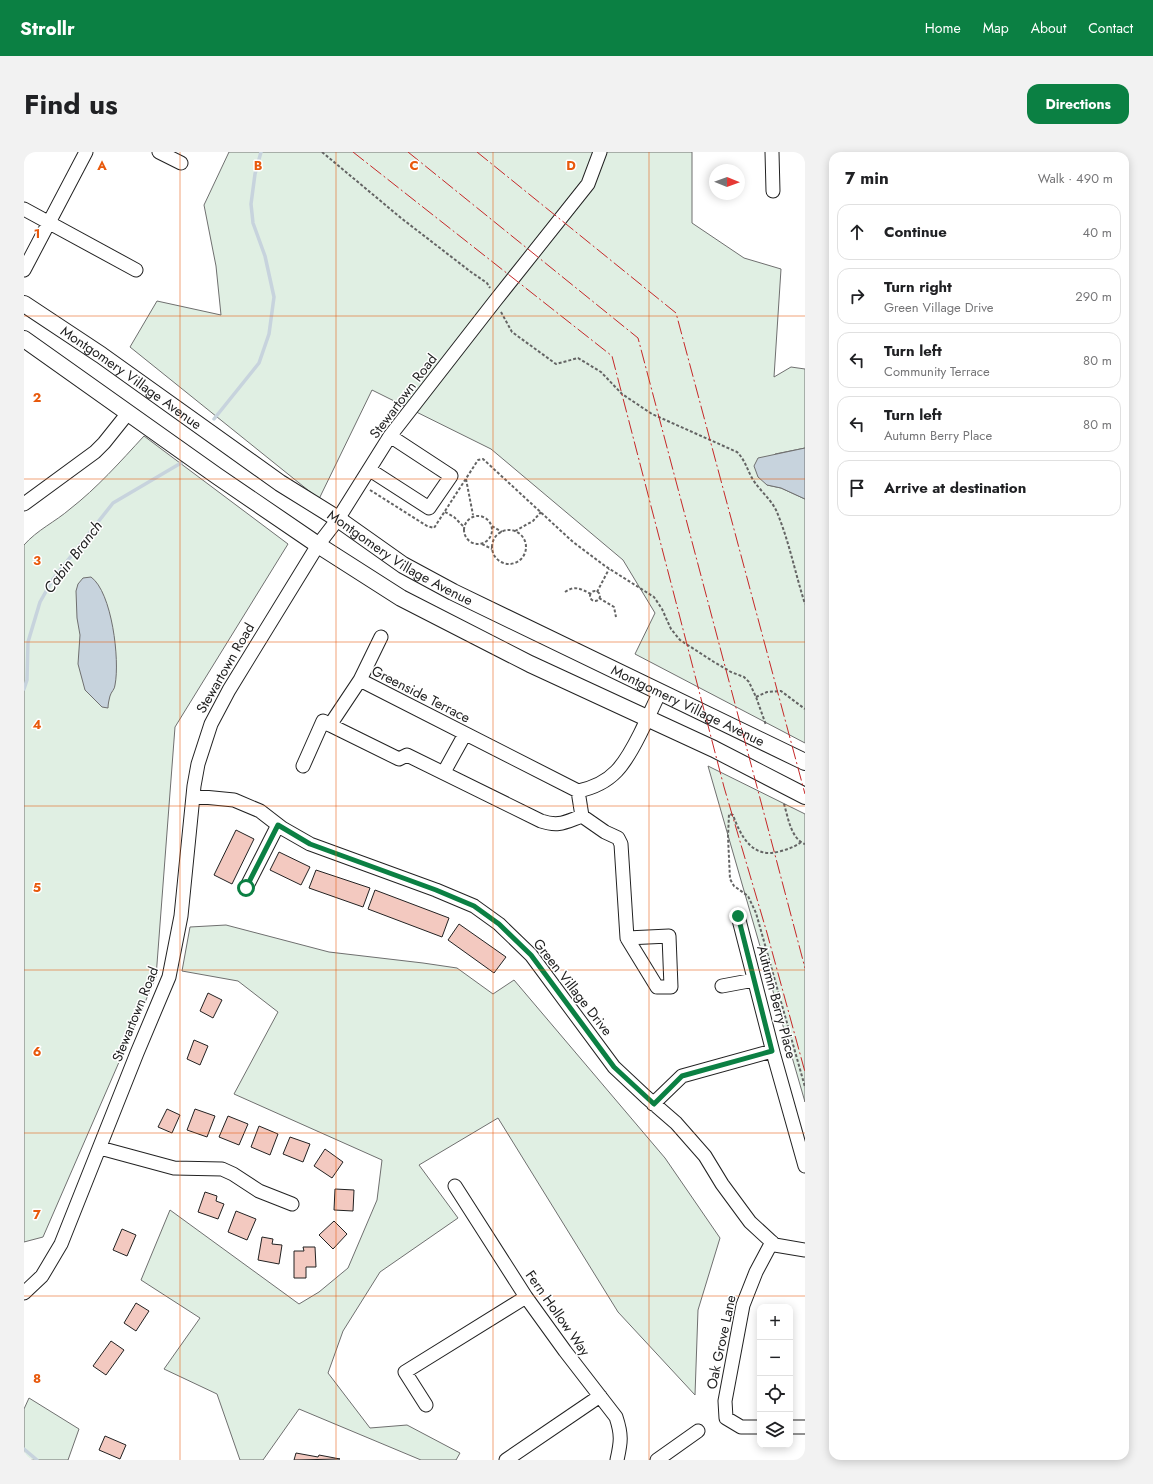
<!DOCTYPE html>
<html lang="en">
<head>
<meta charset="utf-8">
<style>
  :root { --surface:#fff; --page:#f2f2f2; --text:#202124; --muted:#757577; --line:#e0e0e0; --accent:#0b8043 }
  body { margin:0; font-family:Jost,sans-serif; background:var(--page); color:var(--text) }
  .controls { position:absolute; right:12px; bottom:12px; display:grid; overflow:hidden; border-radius:8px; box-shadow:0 2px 10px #0003 }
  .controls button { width:36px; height:36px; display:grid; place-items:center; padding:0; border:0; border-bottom:1px solid var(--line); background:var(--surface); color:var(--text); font:20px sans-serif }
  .compass { position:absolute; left:685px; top:12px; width:36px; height:36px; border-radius:50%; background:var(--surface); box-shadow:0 2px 10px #0003; rotate:91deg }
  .stop { position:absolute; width:12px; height:12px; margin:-9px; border:3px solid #0b8043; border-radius:50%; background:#fff }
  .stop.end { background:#0b8043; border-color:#fff; box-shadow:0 1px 4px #0008 }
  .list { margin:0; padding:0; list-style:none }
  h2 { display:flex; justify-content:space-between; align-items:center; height:52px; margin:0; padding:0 16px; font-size:17px }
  h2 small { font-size:13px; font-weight:400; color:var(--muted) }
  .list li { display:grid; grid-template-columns:26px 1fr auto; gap:12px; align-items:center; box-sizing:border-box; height:56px; margin:0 8px 8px; padding:0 8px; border:1px solid var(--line); border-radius:12px }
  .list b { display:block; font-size:15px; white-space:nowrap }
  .list p { margin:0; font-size:13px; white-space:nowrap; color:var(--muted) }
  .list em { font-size:13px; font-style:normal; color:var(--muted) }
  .icon { flex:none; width:22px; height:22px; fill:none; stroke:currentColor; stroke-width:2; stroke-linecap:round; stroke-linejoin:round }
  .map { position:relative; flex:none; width:781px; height:1308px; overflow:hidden; border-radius:12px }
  header { display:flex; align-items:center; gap:24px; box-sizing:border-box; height:56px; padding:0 20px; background:var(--accent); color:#fff }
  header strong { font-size:19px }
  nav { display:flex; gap:22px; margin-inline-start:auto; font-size:14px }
  .intro { display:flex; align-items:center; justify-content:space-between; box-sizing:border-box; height:96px; padding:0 24px }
  h1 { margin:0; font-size:28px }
  .button { padding:10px 18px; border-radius:12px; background:var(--accent); color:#fff; font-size:14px; font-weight:700 }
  main { display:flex; gap:24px; padding:0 24px }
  aside { flex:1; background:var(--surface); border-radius:12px; box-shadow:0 2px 10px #0003 }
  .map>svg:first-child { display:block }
  .green { fill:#e0efe3; stroke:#6f6f6f }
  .water { fill:#c7d3dd; stroke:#6f6f6f }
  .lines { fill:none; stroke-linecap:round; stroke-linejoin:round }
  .stream { stroke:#c7d3dd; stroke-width:3.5 }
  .building { fill:#f3c9c0; stroke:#222 }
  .minor-casing { stroke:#222; stroke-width:15 }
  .major-casing { stroke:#222; stroke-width:18 }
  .path { stroke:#646464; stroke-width:2; stroke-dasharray:3 2; stroke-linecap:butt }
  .minor { stroke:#fff; stroke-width:13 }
  .major { stroke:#fff; stroke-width:16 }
  .power { stroke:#c62828; stroke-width:1; stroke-dasharray:14 3 2 3; stroke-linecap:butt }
  .route { stroke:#0b8043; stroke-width:5 }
  .grid { fill:none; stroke:#e8590c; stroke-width:1; stroke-opacity:0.55 }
  .labels { text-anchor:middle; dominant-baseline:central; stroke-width:3; stroke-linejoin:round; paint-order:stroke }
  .street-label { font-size:14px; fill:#222; stroke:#fff }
  .water-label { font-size:15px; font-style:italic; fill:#222; stroke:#fff }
  .grid-label { font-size:13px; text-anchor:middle; font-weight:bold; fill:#e8590c; stroke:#fff; stroke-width:3; stroke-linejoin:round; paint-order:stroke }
</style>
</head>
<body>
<header>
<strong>Strollr</strong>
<nav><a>Home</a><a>Map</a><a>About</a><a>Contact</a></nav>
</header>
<div class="intro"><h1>Find us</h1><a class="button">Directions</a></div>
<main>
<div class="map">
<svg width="781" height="1308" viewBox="0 0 781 1308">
  <rect width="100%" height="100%" fill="#fff"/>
  <path class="green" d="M205,0H668V71L720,106L757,117L750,225L767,215L781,217V296L751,302L743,333L757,336L781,347V591L611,502L631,461L599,408L467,297L348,238L295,347L106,195L133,149L197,163L192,114L180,53Z
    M120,284L264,392L151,575L132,825L19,1085L0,1090V393C13,378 31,370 46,357C73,336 96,310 120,284Z
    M684,614L781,662V950Z
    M202,773L305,800L399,811L433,816L469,842L490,828L641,1006L696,1086L674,1158L671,1243L594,1160L474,966L395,1013L434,1066L356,1120L319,1179L304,1221L346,1276L383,1273L436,1301L432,1308H397L275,1257L239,1308H216L193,1242L140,1217L176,1166L117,1128L146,1058L275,1152L295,1140L324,1116L353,1048L358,1008L210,942L254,860L214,829L158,819L166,775Z
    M5,1246L55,1277L44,1308H0V1257Z"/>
  <path class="water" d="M781,296V347L757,336L743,333L734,325L730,314L734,306Z
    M67,425C88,440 96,508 91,533C91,537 87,540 86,544C85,548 84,552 84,556L78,555L61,538L54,512L56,483L53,466L52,439L54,432L59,426Z"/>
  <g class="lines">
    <path class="stream" d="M190,267L235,211L245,182L250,145L241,104L229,71L227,52L231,22L237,0
      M0,537L3,528L4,490L16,450L29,427L89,351L157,311
      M0,1297L13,1308"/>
  </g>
  <path class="building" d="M212,678L230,687L208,732L190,723Z
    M255,700L286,715L277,733L246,718Z
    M292,718L346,736L339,755L285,736Z
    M351,738L425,766L418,785L344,757Z
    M435,772L482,805L470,821L424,788Z
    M184,841L198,848L189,866L176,859Z
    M170,888L184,894L176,913L163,907Z
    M143,957L156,963L148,981L134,975Z
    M171,957L191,964L183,985L163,978Z
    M204,964L224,972L215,993L195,985Z
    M235,974L254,982L246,1003L227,995Z
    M266,985L286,992L279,1010L259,1002Z
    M301,997L319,1010L308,1026L290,1014Z
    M311,1037L330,1038L329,1059L310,1058Z
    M181,1040L193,1044L192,1049L200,1052L194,1067L174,1060Z
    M212,1059L232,1067L223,1088L204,1080Z
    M310,1069L323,1082L309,1097L295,1083Z
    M98,1077L112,1083L103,1104L89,1098Z
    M238,1085L249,1087L248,1092L258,1093L255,1112L234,1108Z
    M279,1095H291L292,1115H282V1126H270V1099H280Z
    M112,1151L125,1159L112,1179L100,1171Z
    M87,1189L100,1198L82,1223L69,1214Z
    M81,1284L102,1293L96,1307L75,1298Z
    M272,1301L294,1305L295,1303L316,1307L270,1308Z"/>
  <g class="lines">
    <g class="minor-casing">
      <path id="minor" d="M135,0L157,11
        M748,0L749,39
        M0,57L112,118
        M0,118L62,0
        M346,318L405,356L427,324L366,284
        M0,352L71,300L80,291L104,261
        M336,528L357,485
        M279,614L299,569L306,573
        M420,620L441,582
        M554,639L558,664
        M169,644L210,648L236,659L258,676L286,692L412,738L450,754L475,772L507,803L590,915L622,945L652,971L681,1004L698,1032L726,1070L751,1093L781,1098
        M222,736L254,673
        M714,764L750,904L781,1014
        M603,786L633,835H647L645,784L603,786L597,692L594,686L581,680L558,664C541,670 535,675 517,669L383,603L375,607L306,573L336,528L554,639C589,632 601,612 616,582C623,568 629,554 636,540
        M698,834L730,828
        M629,952L658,924L748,899
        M76,996L150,1016L198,1017L209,1022L235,1039L268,1052
        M431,1034L502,1145L541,1199L592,1265C598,1283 597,1290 593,1308
        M0,1141L18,1124L37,1092L113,901L145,825L157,764L170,634L174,612L187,572L205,538L294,393L314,367L366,284L471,149L564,32L576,0
        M402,1253L381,1220L502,1145
        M736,1275H717L702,1266L701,1249L719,1153L732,1120L748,1090
        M766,1275H781
        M482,1308L576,1244
        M633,1308L674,1279"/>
    </g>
    <g class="major-casing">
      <g id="major">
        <path id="s1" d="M0,152L77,203L256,331L314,367L379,413L429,440L781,610"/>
        <path d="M0,187L193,324L294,393L377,446L506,512L690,597L781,644"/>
      </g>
    </g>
    <path class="path" d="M298,0L377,66L447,120L463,131L466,136
      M477,160L488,180L532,212L554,206L577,220L598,242L628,262L713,300C721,308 723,317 728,326C735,338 746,346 752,358C765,388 771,421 781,452
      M442,327L449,363
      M346,338L403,374L410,376L454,308L459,307L549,390L581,414L630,445L638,457L647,477L656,488L690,510L707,520L720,525L725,530L732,545L742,573
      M421,360L430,365L440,375
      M440 378a14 14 0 1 1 28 0a14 14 0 1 1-28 0Z
      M468,374L478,380
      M468 395a17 17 0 1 1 34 0a17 17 0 1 1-34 0Z
      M491,379L509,369L517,360
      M458,392L468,397
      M566 444a5 5 0 1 1 10 0a5 5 0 1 1-10 0Z
      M541,440C551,433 557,437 567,442
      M573,440L585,417
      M575,446L590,455L592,465
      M732,545L743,540L757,539L781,557
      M760,652C764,665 767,687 781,692
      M777,690C771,695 764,697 757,699C729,708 717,685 709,663L705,662L704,685L706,727L710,734L724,744L732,761L781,935"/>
    <use href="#minor" class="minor"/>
    <use href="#major" class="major"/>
    <path class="power" d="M329,0L588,204L700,635L743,781L781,920
      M384,0L614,186L781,816
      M453,0L652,161L781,642"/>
  </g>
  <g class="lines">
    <path class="route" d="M222,736L254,673L286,692L412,738L450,754L475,772L507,803L590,915L630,952L658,924L748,899L714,764"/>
  </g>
  <path class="grid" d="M156,0V1308M312,0V1308M469,0V1308M625,0V1308M0,164H781M0,327H781M0,490H781M0,654H781M0,818H781M0,981H781M0,1144H781"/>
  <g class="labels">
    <g class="street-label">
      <text stroke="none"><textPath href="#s1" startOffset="130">Montgomery Village Avenue</textPath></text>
      <text transform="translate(379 244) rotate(-53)">Stewartown Road</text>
      <text stroke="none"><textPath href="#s1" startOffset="454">Montgomery Village Avenue</textPath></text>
      <text transform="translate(201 516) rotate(-60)">Stewartown Road</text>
      <text transform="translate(397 542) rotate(27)">Greenside Terrace</text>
      <text stroke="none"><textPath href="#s1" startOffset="778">Montgomery Village Avenue</textPath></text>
      <text transform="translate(549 835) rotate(52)">Green Village Drive</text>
      <text transform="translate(753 850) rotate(75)">Autumn Berry Place</text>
      <text transform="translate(111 862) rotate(-68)">Stewartown Road</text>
      <text transform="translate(534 1161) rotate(55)">Fern Hollow Way</text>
      <text transform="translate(697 1190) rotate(-78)">Oak Grove Lane</text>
    </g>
    <g class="water-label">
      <text transform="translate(49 405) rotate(-53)">Cabin Branch</text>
    </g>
  </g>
  <g class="grid-label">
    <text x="78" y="18">A</text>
    <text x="234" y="18">B</text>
    <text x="390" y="18">C</text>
    <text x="547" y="18">D</text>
    <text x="13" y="86">1</text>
    <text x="13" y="250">2</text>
    <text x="13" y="413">3</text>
    <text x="13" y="577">4</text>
    <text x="13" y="740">5</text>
    <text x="13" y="904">6</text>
    <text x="13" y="1067">7</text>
    <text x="13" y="1231">8</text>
  </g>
</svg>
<div class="controls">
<button>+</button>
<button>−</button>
<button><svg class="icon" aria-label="locate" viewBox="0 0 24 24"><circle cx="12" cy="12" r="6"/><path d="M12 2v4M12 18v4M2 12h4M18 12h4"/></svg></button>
<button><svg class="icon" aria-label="layers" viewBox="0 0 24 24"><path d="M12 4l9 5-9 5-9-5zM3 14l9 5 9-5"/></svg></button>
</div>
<svg class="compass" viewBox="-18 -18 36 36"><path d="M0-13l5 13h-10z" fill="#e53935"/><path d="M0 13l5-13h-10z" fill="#757577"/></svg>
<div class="stop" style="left:222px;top:736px"></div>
<div class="stop end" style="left:714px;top:764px"></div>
</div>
<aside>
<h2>7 min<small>Walk · 490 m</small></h2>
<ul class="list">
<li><svg class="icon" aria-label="ahead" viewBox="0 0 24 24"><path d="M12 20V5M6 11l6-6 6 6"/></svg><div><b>Continue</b></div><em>40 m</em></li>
<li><svg class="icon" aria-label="right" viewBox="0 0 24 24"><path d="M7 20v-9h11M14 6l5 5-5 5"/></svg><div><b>Turn right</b><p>Green Village Drive</p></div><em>290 m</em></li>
<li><svg class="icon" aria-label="left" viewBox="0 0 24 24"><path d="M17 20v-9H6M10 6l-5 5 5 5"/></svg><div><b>Turn left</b><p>Community Terrace</p></div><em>80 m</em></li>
<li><svg class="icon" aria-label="left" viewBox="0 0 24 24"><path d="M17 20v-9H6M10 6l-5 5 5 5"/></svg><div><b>Turn left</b><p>Autumn Berry Place</p></div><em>80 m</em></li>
<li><svg class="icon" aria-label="arrive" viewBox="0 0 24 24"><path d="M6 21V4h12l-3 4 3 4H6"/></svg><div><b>Arrive at destination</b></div></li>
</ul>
</aside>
</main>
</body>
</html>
